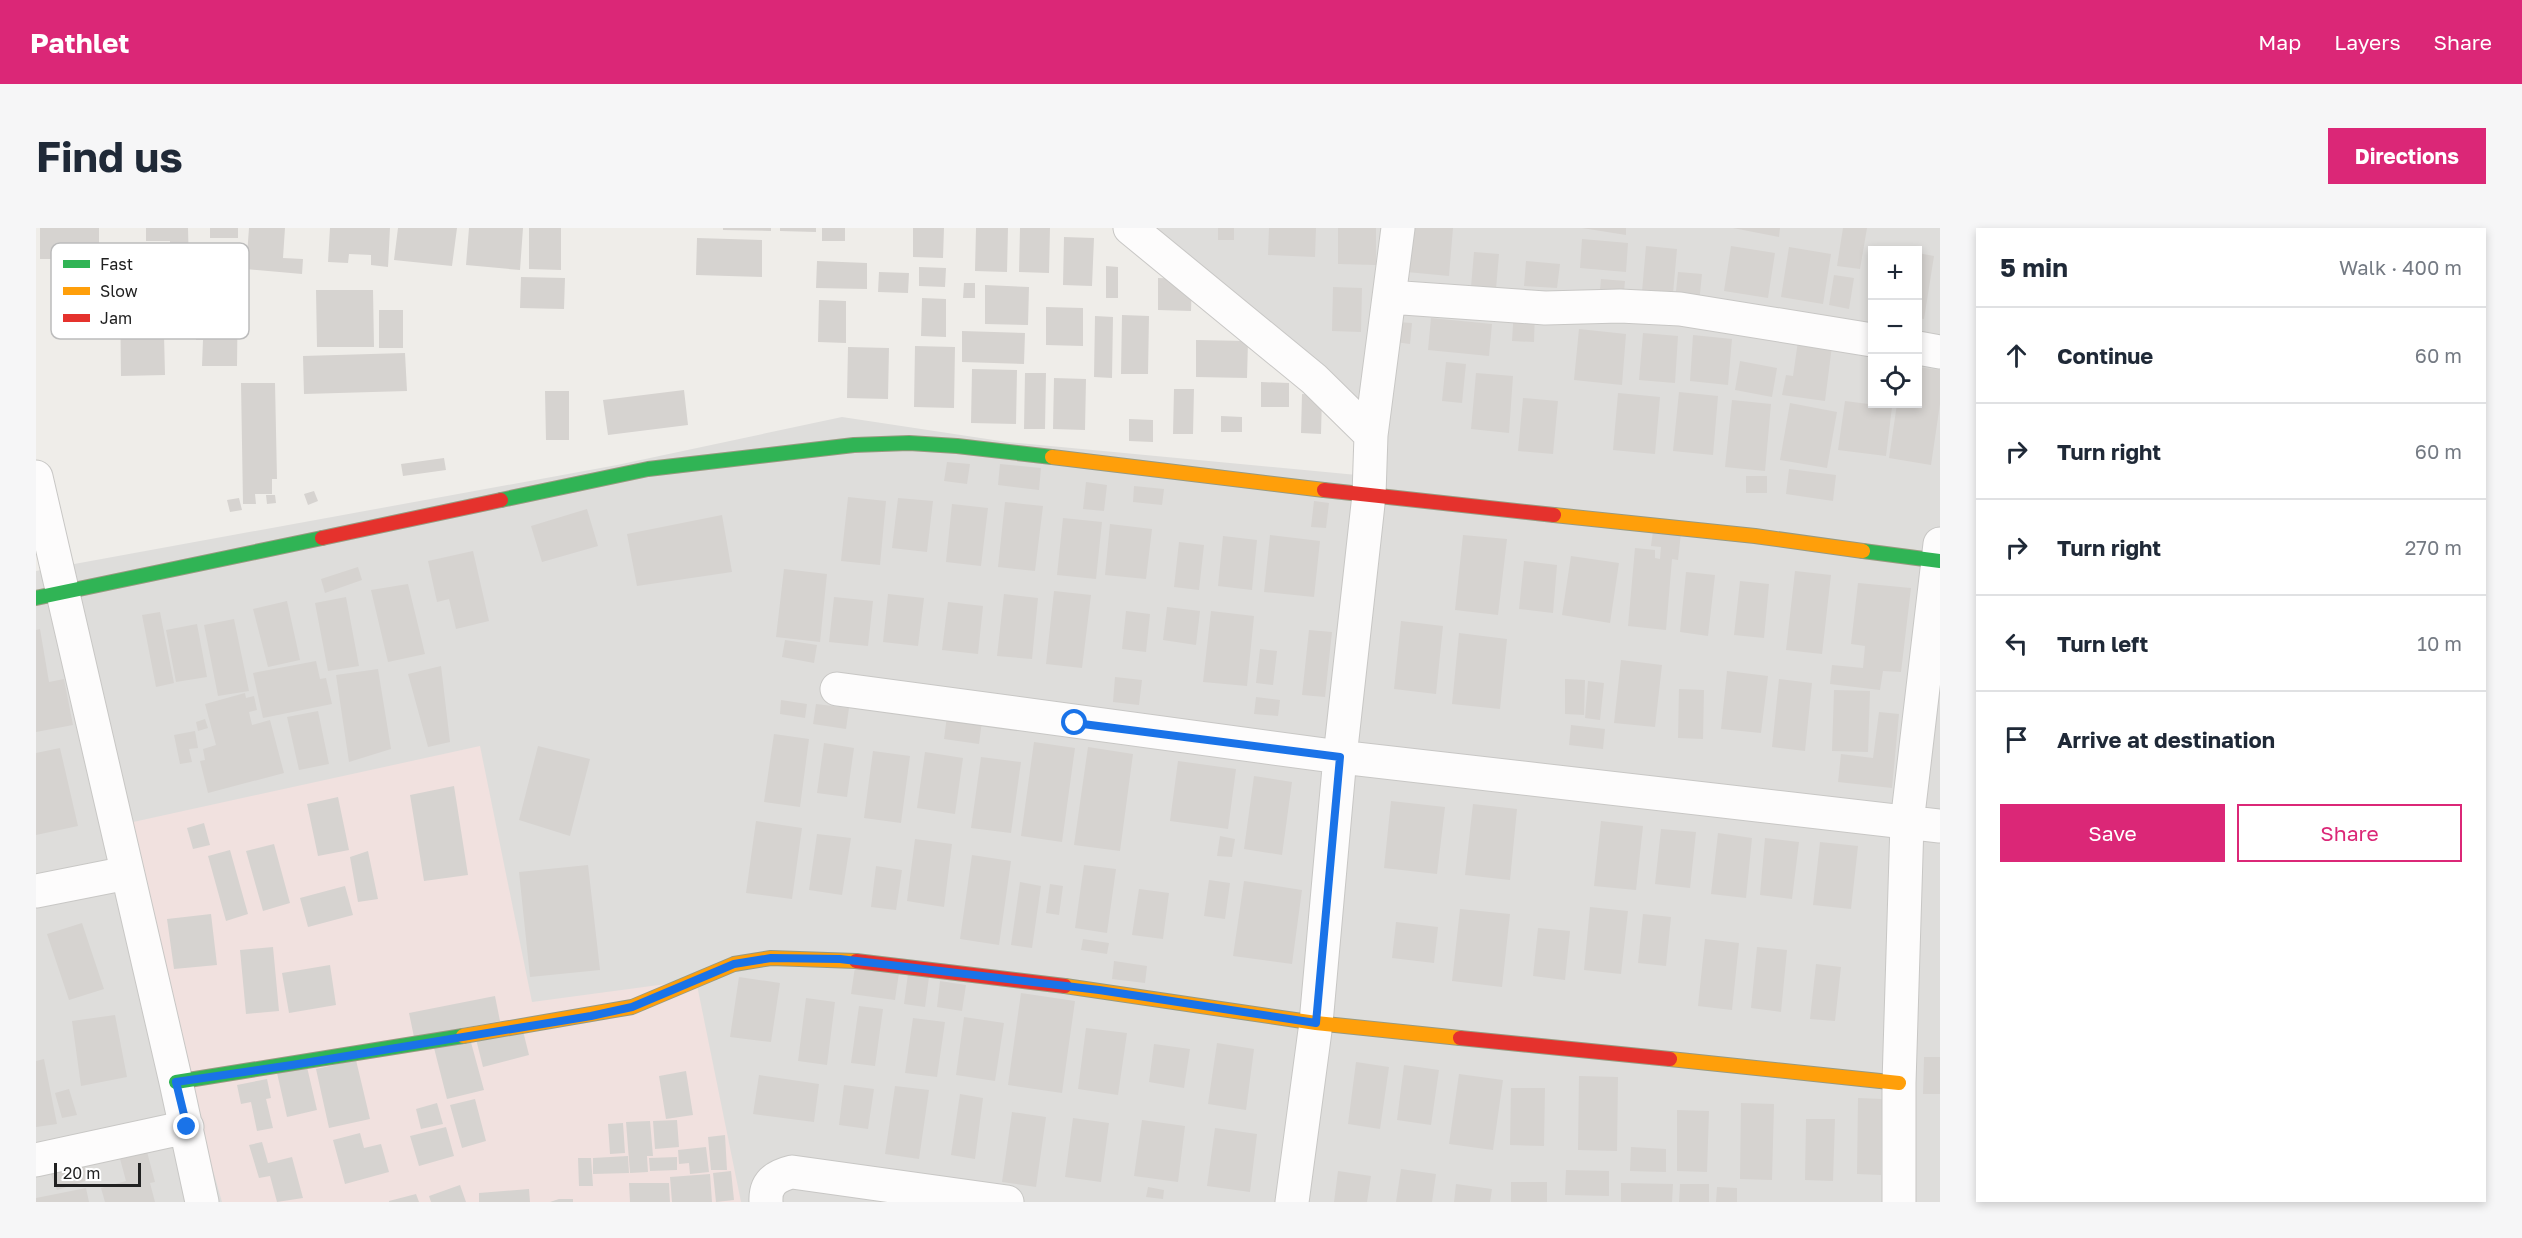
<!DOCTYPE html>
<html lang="en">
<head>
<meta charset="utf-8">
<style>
  :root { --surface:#fff; --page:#f6f6f7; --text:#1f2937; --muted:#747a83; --line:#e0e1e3; --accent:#db2777 }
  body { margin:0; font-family:"Golos Text",sans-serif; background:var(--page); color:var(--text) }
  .controls { position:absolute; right:18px; top:18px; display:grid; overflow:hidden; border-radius:0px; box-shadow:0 3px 9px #0003 }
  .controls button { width:54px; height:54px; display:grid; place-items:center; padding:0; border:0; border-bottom:2px solid var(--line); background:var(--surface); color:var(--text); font:30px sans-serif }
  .scale { position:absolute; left:18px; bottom:15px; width:87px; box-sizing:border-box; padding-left:6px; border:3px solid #212121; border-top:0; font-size:16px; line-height:21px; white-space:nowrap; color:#212121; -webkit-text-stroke:4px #fff; paint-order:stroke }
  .stop { position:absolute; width:18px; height:18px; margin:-14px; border:4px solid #1a73e8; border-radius:50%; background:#fff }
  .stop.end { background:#1a73e8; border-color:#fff; box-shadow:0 2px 6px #0008 }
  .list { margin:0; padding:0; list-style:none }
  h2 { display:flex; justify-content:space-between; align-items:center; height:78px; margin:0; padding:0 24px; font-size:26px }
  h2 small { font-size:20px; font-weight:400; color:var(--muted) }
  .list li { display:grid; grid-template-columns:39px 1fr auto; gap:18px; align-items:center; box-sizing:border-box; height:96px; padding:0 24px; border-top:2px solid var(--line) }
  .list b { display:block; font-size:22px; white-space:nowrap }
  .list em { font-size:20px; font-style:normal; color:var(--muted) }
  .actions { display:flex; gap:12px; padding:18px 24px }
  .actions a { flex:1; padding:14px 0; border:2px solid var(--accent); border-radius:0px; text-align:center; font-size:21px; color:var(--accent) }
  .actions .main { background:var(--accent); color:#fff }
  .icon { flex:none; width:33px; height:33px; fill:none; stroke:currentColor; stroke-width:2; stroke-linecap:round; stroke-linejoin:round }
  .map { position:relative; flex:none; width:1904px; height:974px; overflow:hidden; border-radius:0px }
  header { display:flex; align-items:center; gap:36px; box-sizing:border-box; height:84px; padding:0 30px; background:var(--accent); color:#fff }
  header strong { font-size:28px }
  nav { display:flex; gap:33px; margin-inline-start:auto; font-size:21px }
  .intro { display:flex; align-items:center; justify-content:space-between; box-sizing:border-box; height:144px; padding:0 36px }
  h1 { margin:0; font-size:42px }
  .button { padding:15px 27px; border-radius:0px; background:var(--accent); color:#fff; font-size:21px; font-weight:700 }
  main { display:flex; gap:36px; padding:0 36px }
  aside { flex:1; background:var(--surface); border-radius:0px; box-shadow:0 3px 9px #0003 }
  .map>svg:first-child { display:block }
  .residential { fill:#dedddb; fill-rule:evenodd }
  .commercial { fill:#f1e1df }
  .building { fill:#d6d3d0 }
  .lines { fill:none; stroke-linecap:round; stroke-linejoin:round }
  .street-casing { stroke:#c8c7c5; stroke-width:35 }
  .fast-casing { stroke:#989a80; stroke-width:16 }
  .slow-casing { stroke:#989a80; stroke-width:16 }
  .jam-casing { stroke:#989a80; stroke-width:16 }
  .street { stroke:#fdfcfc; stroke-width:33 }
  .fast { stroke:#30b455; stroke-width:14 }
  .slow { stroke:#ff9f0a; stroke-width:14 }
  .jam { stroke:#e5322d; stroke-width:14 }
  .route { stroke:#1a73e8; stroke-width:8 }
  .key { fill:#fff; stroke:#bcbcbc; stroke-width:1.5 }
  .key-label { font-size:16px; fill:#212121 }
</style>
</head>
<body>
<header>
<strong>Pathlet</strong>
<nav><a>Map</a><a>Layers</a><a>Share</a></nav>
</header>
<div class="intro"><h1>Find us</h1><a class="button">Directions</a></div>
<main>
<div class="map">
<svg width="1904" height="974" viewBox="0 0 1904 974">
  <rect width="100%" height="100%" fill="#efede9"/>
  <path class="residential" d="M1089,0H1904V974H0V343L581,237L806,189L971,214L1321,247L1316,164ZM1836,22H1882V176H1836Z"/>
  <path class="commercial" d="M444,518L496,774L660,752L705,974H186L79,598Z"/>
  <path class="building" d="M4,0H63V22H87V52H26V31H4Z
    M110,0H152L153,39H134V13H110Z
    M174,0H202V10H174Z
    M213,0H249L247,30L267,31L266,46L210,41Z
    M294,0H354L352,39L335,37V27L313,26L312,35L292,34Z
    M362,0H421L416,38L358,32Z
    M433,0H487L484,42L430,37Z
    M493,0H525V42L493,41Z
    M687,0H735V3L687,2Z
    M744,0H780V4L744,3Z
    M786,0H809V13H786Z
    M877,0H908L907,30L877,29Z
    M940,0H972L971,44L939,43Z
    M984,0H1014L1013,45L983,44Z
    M1182,0H1198V12H1182Z
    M1233,0H1280L1279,29L1232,27Z
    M1302,0H1340V37L1302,36Z
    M1375,0H1417L1413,48L1371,44Z
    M1546,0H1590V7Z
    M1697,0H1744L1743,9Z
    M1807,0H1831L1824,41L1801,38Z
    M1028,9L1058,10L1056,58L1027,57Z
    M661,10L726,12V49L660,47Z
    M1546,11L1592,15L1590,44L1544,40Z
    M1610,18L1641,21L1637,66L1606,64Z
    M1695,18L1739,25L1732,70L1688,63Z
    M1753,19L1795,26L1787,76L1745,69Z
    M1438,24L1463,26L1460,61L1435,59Z
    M1882,25L1898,28L1888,91L1882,90Z
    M781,33L831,35V61L780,60Z
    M1490,33L1524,36L1521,60L1488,58Z
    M1070,38L1082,39V70H1070Z
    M883,39L910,40L909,59L883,58Z
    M843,44L873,45L872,65L842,64Z
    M1642,44L1666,46L1663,75L1639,73Z
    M1798,47L1818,50L1813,81L1793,77Z
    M485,49L529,50L528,81L484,80Z
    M1122,50L1156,51L1155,83L1122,82Z
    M1565,51L1589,53L1588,64L1564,62Z
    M160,53L202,54L201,138H166L167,112H160Z
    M928,55H939V70H927Z
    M949,57L993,59L992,97L949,96Z
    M1297,59L1326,60L1325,104L1296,103Z
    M280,62H337L338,119H281Z
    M84,66H127L129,147L85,148Z
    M886,70L910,71V109L885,108Z
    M783,72L810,73V115L782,114Z
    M1010,79L1047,80V118L1010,117Z
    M1478,81L1499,83L1498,114L1476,113Z
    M343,82H367V120H343Z
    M1086,87L1113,88L1112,146H1085Z
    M1059,88L1077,89L1076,150L1058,149Z
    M1395,90L1456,96L1453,128L1392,122Z
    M1361,94L1376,95L1374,116L1359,114Z
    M1543,101L1590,106L1586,157L1538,152Z
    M926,103L989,105L988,136L926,134Z
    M1607,105L1642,108L1639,155L1603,152Z
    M1657,107L1696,111L1692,157L1654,153Z
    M1160,112L1212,113L1211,150L1160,149Z
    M1762,113L1796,118L1789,173L1746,167L1750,147L1757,148Z
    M879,118L919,119L918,180L878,179Z
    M812,119L853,120L852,171L811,170Z
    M369,125L371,163L268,166L267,128Z
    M1704,133L1741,140L1736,169L1699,162Z
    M1410,134L1430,136L1426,175L1406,173Z
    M1882,139L1904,142V176L1895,237L1853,230L1861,176H1882Z
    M936,141L981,142L980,196L935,195Z
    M989,145H1010L1009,201H988Z
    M1440,145L1477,148L1473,205L1435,201Z
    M1018,150L1050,151L1049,202L1017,201Z
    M1225,154L1253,155V179H1225Z
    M205,155H239L241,251H236V266H219L220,276H207Z
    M1138,161H1158L1157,206H1137Z
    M648,162L652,197L572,207L567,172Z
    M509,163H533V212H510Z
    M1643,164L1682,168L1677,227L1637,223Z
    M1582,165L1624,169L1619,226L1577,222Z
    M1266,166L1286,167L1285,206L1265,205Z
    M1487,170L1522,173L1517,226L1482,223Z
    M1696,172L1735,176L1729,243L1689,239Z
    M1809,173L1856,179L1850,228L1802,222Z
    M1754,175L1801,184L1791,240L1744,232Z
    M1185,188L1206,189V204H1185Z
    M1093,191L1117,192V214L1093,213Z
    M408,230L410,242L367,248L365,236Z
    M911,234L934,236L931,256L908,253Z
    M964,236L1005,240L1003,262L962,257Z
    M1753,241L1800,247L1797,273L1750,266Z
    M1710,248H1731V265H1710Z
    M1050,254L1071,257L1068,283L1047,281Z
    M1098,258L1128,261L1126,277L1097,274Z
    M278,263L282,273L272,277L268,266Z
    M230,267H239L240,275L231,276Z
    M812,269L850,273L844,337L805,333Z
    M203,270L206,282L194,284L191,272Z
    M862,270L897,273L891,324L856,320Z
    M1278,273L1293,275L1290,300L1275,299Z
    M969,274L1007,278L999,343L962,339Z
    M916,276L952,280L945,338L910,334Z
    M551,281L562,318L506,334L495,298Z
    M686,287L696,344L601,358L591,306Z
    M1027,290L1066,294L1060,351L1021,347Z
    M1074,296L1116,301L1110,351L1069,347Z
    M1617,303L1645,305L1642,332L1636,331L1630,402L1592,398L1599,320L1619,322V330L1624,331L1625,319L1615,318Z
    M1234,307L1284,313L1278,369L1228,364Z
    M1427,307L1471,311L1462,387L1419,382Z
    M1187,308L1221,312L1216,362L1182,358Z
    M1143,314L1168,317L1163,362L1138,359Z
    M437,323L453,393L420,401L413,371L401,374L392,333Z
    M1535,328L1583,335L1574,395L1526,387Z
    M1488,333L1521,337L1517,385L1483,381Z
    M322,339L326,352L289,365L285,351Z
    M748,341L791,346L784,414L740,409Z
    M1759,343L1795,347L1786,426L1750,422Z
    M1650,344L1679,347L1672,408L1644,404Z
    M1704,353L1733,356L1728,410L1698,407Z
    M1822,355L1875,360L1865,444L1847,443L1844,462L1794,456L1796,437L1827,440L1829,418L1815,416Z
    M372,356L389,426L352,434L335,362Z
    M1018,363L1055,367L1046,440L1010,436Z
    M852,366L888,370L882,418L847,414Z
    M968,366L1002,370L996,431L961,428Z
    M310,369L323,438L292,443L279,375Z
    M798,369L837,373L832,418L793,414Z
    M251,373L264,432L232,439L217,381Z
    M912,374L947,378L942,426L906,422Z
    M1131,379L1164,383L1160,417L1127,412Z
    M1090,383L1114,386L1110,424L1086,421Z
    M1175,383L1218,388L1211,458L1167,454Z
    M124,384L138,455L120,459L106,387Z
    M198,391L213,463L182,468L168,397Z
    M1365,393L1407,398L1400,466L1358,461Z
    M161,396L171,449L140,454L130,402Z
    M4,401L13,454L28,451L37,497L0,504V402Z
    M1273,402L1296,404L1289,469L1266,467Z
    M1423,405L1471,411L1464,481L1416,476Z
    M749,412L781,417L778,435L746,429Z
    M1224,421L1241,423L1237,457L1220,455Z
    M1585,432L1626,437L1619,499L1578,495Z
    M280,433L284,451L290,450L296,476L227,490L217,445Z
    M405,438L414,514L392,519L372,446Z
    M342,441L355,521L313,534L300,447Z
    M1691,443L1732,448L1725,505L1685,501Z
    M1079,449L1106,452L1103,477L1077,474Z
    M1529,451L1549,452L1548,487L1529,486Z
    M1743,451L1776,455L1769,523L1736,519Z
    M1552,453L1568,455L1564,492L1549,490Z
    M1643,461L1668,462L1667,511L1642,510Z
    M1798,462L1834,463L1832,524L1796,523Z
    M209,465L210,470L218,468L221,482L213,484L216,497L234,492L248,545L172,565L164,533L169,532L167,521L180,517L169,476Z
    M1220,469L1244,472L1242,488L1218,486Z
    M745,472L771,476L769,490L744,486Z
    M780,476L813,480L810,501L777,496Z
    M282,483L293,536L263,542L251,489Z
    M1843,484L1863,486L1856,560L1802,554L1805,526L1837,530Z
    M911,488L946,493L943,516L908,511Z
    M169,491L172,500L162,503L160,494Z
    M1535,497L1569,501L1567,521L1533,517Z
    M159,503L162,520L153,521L156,534L144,536L138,507Z
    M738,506L773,511L764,579L728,574Z
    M998,514L1039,520L1026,614L985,608Z
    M788,515L818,520L811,569L781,565Z
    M502,518L554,531L534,608L483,592Z
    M1052,519L1097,526L1084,623L1038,617Z
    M24,520L42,598L0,607V525Z
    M837,523L874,528L865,595L828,590Z
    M889,524L927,530L919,586L881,580Z
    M945,529L985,534L975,605L935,600Z
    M1142,533L1200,541L1192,601L1134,593Z
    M1218,548L1256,554L1246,627L1208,621Z
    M418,558L432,647L388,653L374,567Z
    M302,569L313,622L282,628L271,576Z
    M1355,573L1409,579L1401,646L1348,640Z
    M1437,576L1481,581L1474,652L1429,647Z
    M720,593L766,600L756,671L710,665Z
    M1565,593L1607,598L1600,662L1558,658Z
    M168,595L174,617L157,621L151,600Z
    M1625,601L1660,604L1654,660L1619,656Z
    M1682,605L1716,610L1710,670L1675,666Z
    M781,606L815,610L806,667L773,662Z
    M1184,608L1199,611L1196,629L1181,628Z
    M1729,610L1763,614L1756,671L1724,667Z
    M879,611L916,616L908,679L871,673Z
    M1784,614L1822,618L1815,681L1777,677Z
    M238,616L254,675L227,683L210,623Z
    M194,622L212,686L190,693L172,628Z
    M332,623L342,671L322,674L314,629Z
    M936,627L975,633L963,717L924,711Z
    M552,637L564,742L494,749L483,644Z
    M1048,637L1080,641L1071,705L1039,700Z
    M840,638L866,642L860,682L835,679Z
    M1173,652L1194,655L1189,691L1168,688Z
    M1208,653L1266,662L1256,736L1197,728Z
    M984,654L1005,658L996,720L975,717Z
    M1014,656L1027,658L1023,687L1010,685Z
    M309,658L317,687L272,699L264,670Z
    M1103,661L1133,665L1127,711L1096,707Z
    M1554,679L1592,683L1585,746L1548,742Z
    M1424,681L1474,686L1466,759L1416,753Z
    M175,686L181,737L138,741L131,691Z
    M1607,686L1635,689L1630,738L1602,735Z
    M1360,694L1402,699L1398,735L1356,730Z
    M46,695L68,761L33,772L11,706Z
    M1502,700L1534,703L1529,752L1497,748Z
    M1047,711L1073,715L1071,726L1045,722Z
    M1669,711L1703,715L1696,782L1662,778Z
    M237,719L243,783L210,786L204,722Z
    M1721,719L1751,722L1745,784L1715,780Z
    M1078,733L1111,738L1109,755L1076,751Z
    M1780,736L1805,739L1799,793L1774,791Z
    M294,737L300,777L253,785L246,745Z
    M819,739L863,745L859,772L815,766Z
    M872,746L893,749L889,779L868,776Z
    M703,749L744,755L735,814L694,809Z
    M904,753L930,757L926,783L901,779Z
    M985,765L1039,773L1026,865L972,857Z
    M459,768L464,793L378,809L373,785Z
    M770,770L799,774L791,837L762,833Z
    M823,778L847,781L839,838L815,835Z
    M79,787L91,849L45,858L36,793Z
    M928,789L968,795L959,853L920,847Z
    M877,790L909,794L901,849L869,845Z
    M486,799L493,827L447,839L440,811Z
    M1050,800L1091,805L1082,867L1042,861Z
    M433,807L448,862L411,871L397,816Z
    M1181,815L1218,821L1210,882L1172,876Z
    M1118,816L1154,821L1148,860L1113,854Z
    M1888,829H1904V866H1887Z
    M8,831L21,896L0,899V833Z
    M320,832L334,891L293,900L280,841Z
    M1320,834L1353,839L1344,901L1312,896Z
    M1368,837L1403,842L1395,897L1361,892Z
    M271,839L281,882L251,889L241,845Z
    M650,843L657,887L630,891L623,848Z
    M1423,846L1467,852L1457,922L1413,916Z
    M723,847L783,856L778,894L717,886Z
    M1543,848L1582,849L1581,923L1542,922Z
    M231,851L235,870L230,871L237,900L221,903L215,874L205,876L201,857Z
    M808,857L838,861L832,901L803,897Z
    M859,858L893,862L883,931L849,926Z
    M1475,860H1509L1508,918L1474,917Z
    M33,861L41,887L26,890L19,865Z
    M924,866L947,870L939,931L915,927Z
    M1822,870L1846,871L1845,947L1821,946Z
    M439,871L450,913L426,920L414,877Z
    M401,875L407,896L385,901L380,881Z
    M1705,875L1738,876L1736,952L1704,951Z
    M1641,882L1673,883L1671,944L1641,943Z
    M976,884L1010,889L1000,959L966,954Z
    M1037,890L1073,895L1065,954L1029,949Z
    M1770,891H1799L1797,953L1769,952Z
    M641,892L643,919L619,921L617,893Z
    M1106,892L1149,898L1142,954L1098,948Z
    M614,893L617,928H611L612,944L594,945L590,894Z
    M587,895L589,925L574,926L572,896Z
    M410,899L418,928L383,938L374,908Z
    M1179,900L1221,906L1214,964L1171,958Z
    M324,905L328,920L345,916L353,944L309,956L297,912Z
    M689,907L691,942H675L672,909Z
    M226,914L232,935L256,929L267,970L241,974L234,948L223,950L213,917Z
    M109,916L119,954L114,955L119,974H69L65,960L90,953L82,923Z
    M670,919L673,944L654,946L653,935L643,936L642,922Z
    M1595,919L1630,921V944L1594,943Z
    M592,928L593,945L557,946V930Z
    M641,929V942L614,943L613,930Z
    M46,930L53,952L21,962L13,941Z
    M542,930H555L557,958H543Z
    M1365,941L1400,946L1396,974H1360Z
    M1530,942L1573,943V968L1529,967Z
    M695,943L698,972L680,974L677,945Z
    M1302,943L1335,948L1331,974H1298Z
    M674,946L676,974H636L634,949Z
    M1475,954H1511V974H1475Z
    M593,955H633L634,974H594Z
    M1585,955L1637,956L1636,974H1585Z
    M1420,956L1456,961L1454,974H1418Z
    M1644,956H1673V974H1643Z
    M424,957L430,974H395L393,968Z
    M1112,959L1128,962L1127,971L1110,969Z
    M1681,959L1701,960V974H1680Z
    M50,960L53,974H0V970Z
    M493,961L494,974H443V965Z
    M380,966L383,974H353V973Z
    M523,971H537V974H514Z"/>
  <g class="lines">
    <g class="street-casing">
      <path id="street" d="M1094,0L1278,151L1335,207L1333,267L1304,529L1280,795L1256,974
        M1353,69L1509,80L1584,78L1644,81L1836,112
        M1882,120L1904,124
        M1335,207L1362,0
        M0,249L140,854L166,974
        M801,461L1304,529L1904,598
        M0,663L91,645
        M0,932L151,899
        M730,974C729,956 739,948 756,944L971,974
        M1863,974V855L1871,595L1904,316"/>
    </g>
    <g class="fast-casing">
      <path id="fast" d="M465,272L612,241L818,217L873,215L921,218L1016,229
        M1827,323L1904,333
        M0,370L286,310
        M140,854L427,808"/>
    </g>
    <g class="slow-casing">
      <path id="slow" d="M1016,229L1288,262
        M1518,287L1719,308L1827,323
        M1029,758L1280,795L1424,810
        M427,808L596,779L698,736L735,730L820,733
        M1634,831L1863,855"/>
    </g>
    <g class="jam-casing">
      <path id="jam" d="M1288,262L1518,287
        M286,310L465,272
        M820,733L1029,758
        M1424,810L1634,831"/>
    </g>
    <use href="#street" class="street"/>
    <use href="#fast" class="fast"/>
    <use href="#slow" class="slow"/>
    <use href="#jam" class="jam"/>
  </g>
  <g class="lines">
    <path class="route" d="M151,899L140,854L256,837L555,788L596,779L698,736L735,730L804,731L1063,762L1280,795L1304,529L1039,495"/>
  </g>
  <rect x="15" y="15" width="198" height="96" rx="9" class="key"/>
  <rect x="27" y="32" width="27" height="8" fill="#30b455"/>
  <rect x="27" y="59" width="27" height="8" fill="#ff9f0a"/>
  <rect x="27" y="86" width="27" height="8" fill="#e5322d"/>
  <g class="key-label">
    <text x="64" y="42">Fast</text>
    <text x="64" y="69">Slow</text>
    <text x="64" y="96">Jam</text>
  </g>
</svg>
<div class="controls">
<button>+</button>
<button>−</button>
<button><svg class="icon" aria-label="locate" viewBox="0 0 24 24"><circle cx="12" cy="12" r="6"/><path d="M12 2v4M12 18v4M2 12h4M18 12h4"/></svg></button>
</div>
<div class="scale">20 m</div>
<div class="stop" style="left:1039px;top:495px"></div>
<div class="stop end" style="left:151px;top:899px"></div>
</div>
<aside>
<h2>5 min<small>Walk · 400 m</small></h2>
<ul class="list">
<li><svg class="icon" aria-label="ahead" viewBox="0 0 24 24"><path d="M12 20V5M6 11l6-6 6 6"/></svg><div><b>Continue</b></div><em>60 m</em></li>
<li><svg class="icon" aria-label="right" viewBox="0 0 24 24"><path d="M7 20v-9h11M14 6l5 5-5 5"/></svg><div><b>Turn right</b></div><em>60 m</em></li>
<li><svg class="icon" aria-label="right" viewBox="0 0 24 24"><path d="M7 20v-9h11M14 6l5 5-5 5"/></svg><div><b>Turn right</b></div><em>270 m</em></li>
<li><svg class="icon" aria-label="left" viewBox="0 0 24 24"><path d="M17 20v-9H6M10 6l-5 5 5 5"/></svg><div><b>Turn left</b></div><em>10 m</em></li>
<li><svg class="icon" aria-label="arrive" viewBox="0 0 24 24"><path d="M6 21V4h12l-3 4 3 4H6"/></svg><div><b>Arrive at destination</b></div></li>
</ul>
<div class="actions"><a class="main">Save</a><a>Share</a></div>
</aside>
</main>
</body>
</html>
